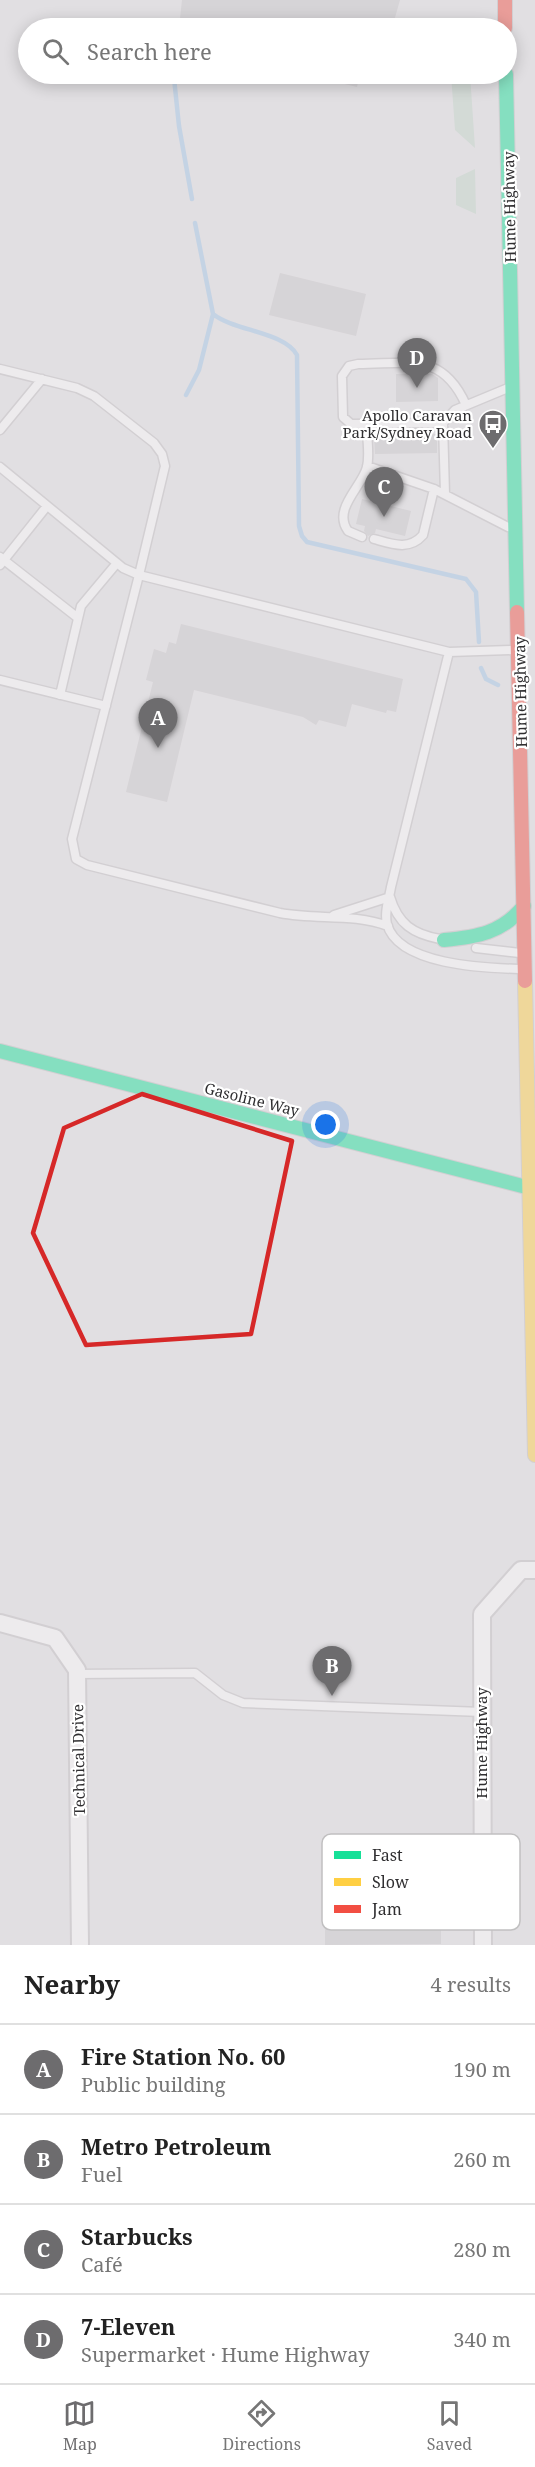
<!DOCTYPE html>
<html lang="en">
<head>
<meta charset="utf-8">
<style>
  :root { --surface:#fff; --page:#f6f6f6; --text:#222; --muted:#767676; --line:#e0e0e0; --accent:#6d6c6e }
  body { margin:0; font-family:"Noto Serif",serif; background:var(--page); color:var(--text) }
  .you { position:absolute; left:326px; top:1125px; width:21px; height:21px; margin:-15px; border:4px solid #fff; border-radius:50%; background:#1a73e8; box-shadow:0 0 0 9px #1a73e833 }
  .badge { display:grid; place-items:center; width:39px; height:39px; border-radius:50%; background:var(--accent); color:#fff; font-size:20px; font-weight:700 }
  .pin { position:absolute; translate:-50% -50px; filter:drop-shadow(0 2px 3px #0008) }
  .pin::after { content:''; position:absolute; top:32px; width:21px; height:18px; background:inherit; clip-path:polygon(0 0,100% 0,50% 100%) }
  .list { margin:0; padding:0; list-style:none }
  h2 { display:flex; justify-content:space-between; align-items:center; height:78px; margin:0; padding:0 24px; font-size:26px }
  h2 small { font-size:20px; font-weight:400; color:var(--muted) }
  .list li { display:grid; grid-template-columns:39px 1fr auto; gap:18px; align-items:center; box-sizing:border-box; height:90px; padding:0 24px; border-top:2px solid var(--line) }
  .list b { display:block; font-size:22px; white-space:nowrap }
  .list p { margin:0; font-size:20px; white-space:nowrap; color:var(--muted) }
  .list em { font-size:20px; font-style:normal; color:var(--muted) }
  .icon { flex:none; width:33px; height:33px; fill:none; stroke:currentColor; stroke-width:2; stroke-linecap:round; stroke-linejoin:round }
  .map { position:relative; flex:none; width:535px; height:1945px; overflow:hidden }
  .search { position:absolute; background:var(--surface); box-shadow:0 3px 15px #0003; left:18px; right:18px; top:18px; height:66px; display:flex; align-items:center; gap:15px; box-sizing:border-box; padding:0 21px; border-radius:33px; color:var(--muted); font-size:22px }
  .sheet { height:438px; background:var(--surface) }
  nav { display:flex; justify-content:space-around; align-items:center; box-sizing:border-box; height:84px; border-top:2px solid var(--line); background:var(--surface); font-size:16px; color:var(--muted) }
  nav a { display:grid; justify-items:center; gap:3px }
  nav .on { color:var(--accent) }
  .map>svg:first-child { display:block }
  .green { fill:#c0d6c8 }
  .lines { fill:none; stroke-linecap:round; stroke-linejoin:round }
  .stream { stroke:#a1c6e6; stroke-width:4.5 }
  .building { fill:#c8c7c9 }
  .lane-casing { stroke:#bfbdbf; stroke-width:11 }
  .street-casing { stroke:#bfbdbf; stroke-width:20 }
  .fast-casing { stroke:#bfbdbf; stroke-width:16 }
  .slow-casing { stroke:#bfbdbf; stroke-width:16 }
  .jam-casing { stroke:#bfbdbf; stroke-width:16 }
  .lane { stroke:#fafafb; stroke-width:8 }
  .street { stroke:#fafafb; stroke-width:16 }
  .fast { stroke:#16e098; stroke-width:14 }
  .slow { stroke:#ffcf43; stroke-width:14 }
  .jam { stroke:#f24e42; stroke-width:14 }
  .marked { fill:none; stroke:#d62828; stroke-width:4.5; stroke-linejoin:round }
  .labels { text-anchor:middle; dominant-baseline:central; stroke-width:4.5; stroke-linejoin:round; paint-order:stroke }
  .street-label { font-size:15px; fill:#2f2e30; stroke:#fff }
  .poi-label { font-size:15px; fill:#2f2e30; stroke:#fff; text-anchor:end }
  .key { fill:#fff; stroke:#c1c0c1; stroke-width:1.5 }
  .key-label { font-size:16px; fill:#2f2e30 }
</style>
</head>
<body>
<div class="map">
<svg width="535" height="1945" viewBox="0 0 535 1945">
  <rect width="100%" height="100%" fill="#e1dfe2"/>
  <path class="green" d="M451,74H470L475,148L455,130Z
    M475,169L476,214L456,205V178Z"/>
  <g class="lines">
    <path class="stream" d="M174,78L179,126L192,199
      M195,223L213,314C234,331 285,332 297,355L299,526L302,536L307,542L466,579L476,592L479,642
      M186,395L199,370L213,314
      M481,668L486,679L498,685"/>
  </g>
  <path class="building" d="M182,0H400L392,28H179Z
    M320,74H360L357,87L320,78Z
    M280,273L366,294L356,336L269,315Z
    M396,374H432L438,378V401L396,402Z
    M437,434V453L375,454L374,435Z
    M362,499L411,511L405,536L376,529L375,533L368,536L364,531L365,526L356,524Z
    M181,624L403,679L396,712L387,710L386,713L352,704L346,727L319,720L316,725L303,717L194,690L167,802L126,792L153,682L146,680L154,649L166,653L169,642L176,644Z
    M325,1912H377L378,1926L441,1925V1944L325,1945Z"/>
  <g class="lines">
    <g class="lane-casing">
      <path id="lane" d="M0,369L77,388L94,396L154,443L162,454L165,466L139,575L123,568L0,467
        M466,405C442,351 408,364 358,364L349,366L342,376L343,417L351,424L443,423L455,410L508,388
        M443,423L445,494
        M0,430L42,379
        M367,466L434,489L508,527
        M362,537L348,531C332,509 362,487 367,467C370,454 367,436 366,424
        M374,539C392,544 409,551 423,535L434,489
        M0,557L78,618
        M0,565L47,506
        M449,652L512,650
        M0,680L106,706
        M60,695L81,606L117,563
        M390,897C398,924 413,934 440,939
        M334,915L390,897
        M388,926C353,913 316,920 280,913L87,865L76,859L72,839L139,575L449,652L391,887C389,899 384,912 387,924C398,965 484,968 519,969
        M476,948L520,953
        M77,1674L195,1673L223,1695L243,1703L482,1712"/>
    </g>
    <g class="street-casing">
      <path id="street" d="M0,1623L55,1638L77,1670L80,1945
        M483,1945L482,1614L521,1570H535"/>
    </g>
    <g class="fast-casing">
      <path id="fast" d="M506,74L517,612
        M444,940C477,937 502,933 524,906
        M0,1051L530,1188"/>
    </g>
    <g class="slow-casing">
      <path id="slow" d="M525,981L535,1455"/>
    </g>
    <g class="jam-casing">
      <path id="jam" d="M505,0V28
        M517,612L525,981"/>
    </g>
    <use href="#lane" class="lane"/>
    <use href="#street" class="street"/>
    <use href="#fast" class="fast"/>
    <use href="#slow" class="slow"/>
    <use href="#jam" class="jam"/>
  </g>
  <path d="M0 0H535V1945H0ZM142,1094L292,1141L251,1334L86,1345L33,1233L64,1128Z" fill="#e1dfe2" fill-opacity=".55" fill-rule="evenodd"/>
  <path class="marked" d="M142,1094L292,1141L251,1334L86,1345L33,1233L64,1128Z"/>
  <defs>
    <g id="bus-pin" transform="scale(1.5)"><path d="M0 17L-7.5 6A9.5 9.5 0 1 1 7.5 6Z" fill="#6d6c6e" stroke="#fff"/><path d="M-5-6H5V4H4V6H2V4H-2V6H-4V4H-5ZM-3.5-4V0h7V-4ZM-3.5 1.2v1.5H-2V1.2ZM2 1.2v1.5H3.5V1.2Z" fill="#fff"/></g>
  </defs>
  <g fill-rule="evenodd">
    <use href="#bus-pin" x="493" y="424"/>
  </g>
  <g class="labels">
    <g class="street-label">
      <text transform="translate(509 207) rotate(-91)">Hume Highway</text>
      <text transform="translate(520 692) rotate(-91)">Hume Highway</text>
      <text transform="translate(252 1099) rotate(14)">Gasoline Way</text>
      <text transform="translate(481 1743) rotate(-90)">Hume Highway</text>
      <text transform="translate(78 1760) rotate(-91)">Technical Drive</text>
    </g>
    <g class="poi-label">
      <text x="472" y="415">Apollo Caravan<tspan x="472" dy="17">Park/Sydney Road</tspan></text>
    </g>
  </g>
  <rect x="322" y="1834" width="198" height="96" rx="9" class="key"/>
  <rect x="334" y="1851" width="27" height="8" fill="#16e098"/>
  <rect x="334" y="1878" width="27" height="8" fill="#ffcf43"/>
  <rect x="334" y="1905" width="27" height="8" fill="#f24e42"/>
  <g class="key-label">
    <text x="372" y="1861">Fast</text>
    <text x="372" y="1888">Slow</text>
    <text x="372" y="1915">Jam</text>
  </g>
</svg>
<div class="you"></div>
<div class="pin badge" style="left:158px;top:748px">A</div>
<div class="pin badge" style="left:332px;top:1696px">B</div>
<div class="pin badge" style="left:384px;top:517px">C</div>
<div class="pin badge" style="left:417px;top:388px">D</div>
<div class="search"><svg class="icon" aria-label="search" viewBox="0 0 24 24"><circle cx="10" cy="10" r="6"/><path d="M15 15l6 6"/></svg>Search here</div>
</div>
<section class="sheet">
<h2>Nearby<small>4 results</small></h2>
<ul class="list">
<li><span class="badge">A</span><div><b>Fire Station No. 60</b><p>Public building</p></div><em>190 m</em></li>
<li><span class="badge">B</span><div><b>Metro Petroleum</b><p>Fuel</p></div><em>260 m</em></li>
<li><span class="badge">C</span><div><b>Starbucks</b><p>Café</p></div><em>280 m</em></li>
<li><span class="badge">D</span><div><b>7-Eleven</b><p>Supermarket · Hume Highway</p></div><em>340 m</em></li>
</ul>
</section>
<nav>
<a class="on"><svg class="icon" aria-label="map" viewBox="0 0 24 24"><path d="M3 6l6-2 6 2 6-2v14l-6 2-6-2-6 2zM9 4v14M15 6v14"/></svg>Map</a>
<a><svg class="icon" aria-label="directions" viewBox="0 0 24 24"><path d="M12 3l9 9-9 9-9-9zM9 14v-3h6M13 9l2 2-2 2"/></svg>Directions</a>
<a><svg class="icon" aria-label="saved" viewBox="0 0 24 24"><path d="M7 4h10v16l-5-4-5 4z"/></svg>Saved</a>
</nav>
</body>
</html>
